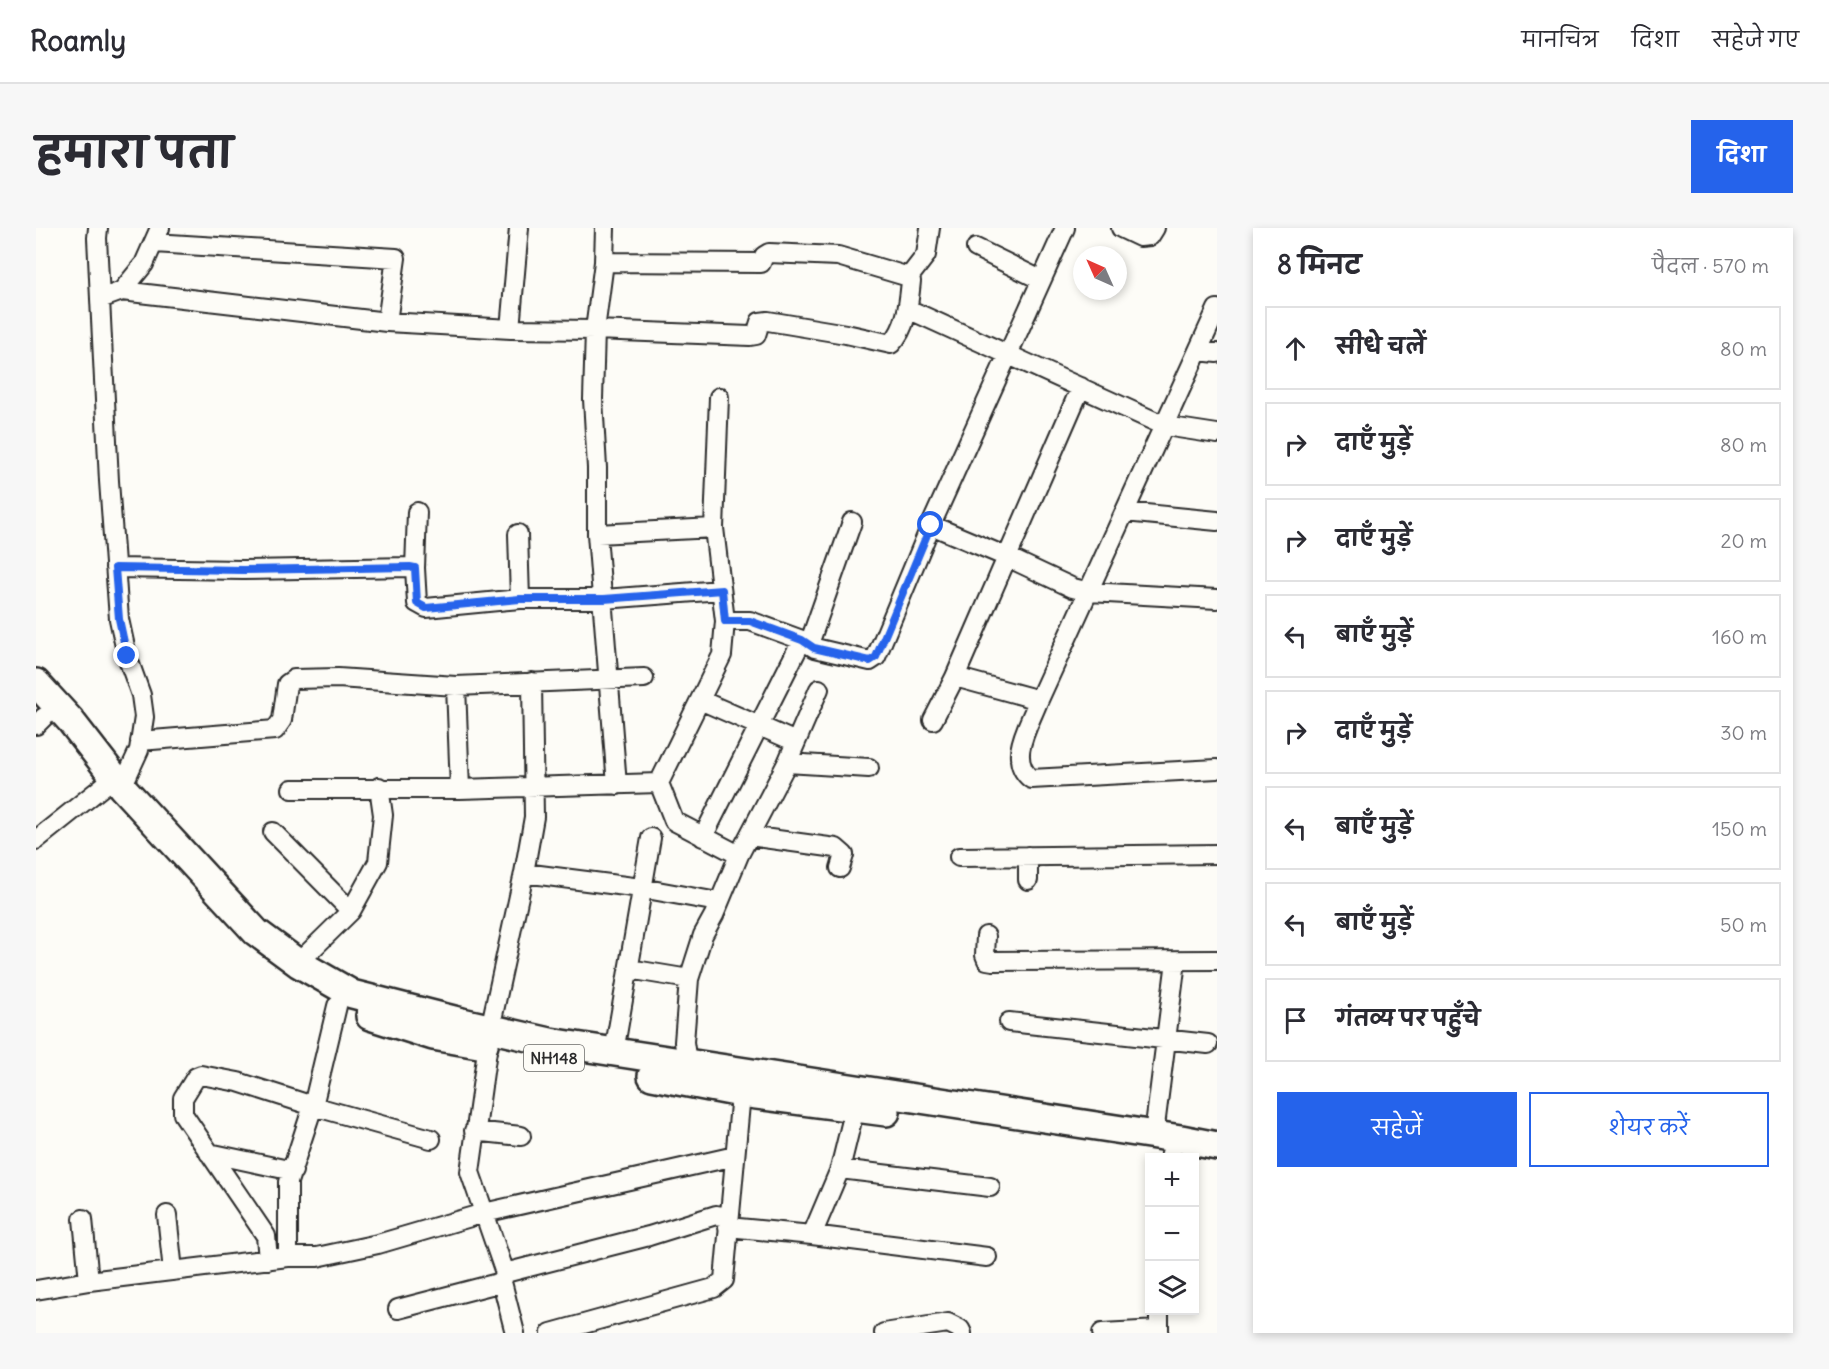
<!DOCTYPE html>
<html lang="hi">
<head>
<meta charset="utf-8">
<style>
  :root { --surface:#fff; --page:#f7f7f7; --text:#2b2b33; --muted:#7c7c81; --line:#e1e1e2; --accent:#2563eb }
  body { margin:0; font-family:Delius,"Playpen Sans Deva",sans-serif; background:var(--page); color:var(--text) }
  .controls { position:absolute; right:18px; bottom:18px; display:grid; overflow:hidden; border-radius:0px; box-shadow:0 3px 9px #0003 }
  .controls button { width:54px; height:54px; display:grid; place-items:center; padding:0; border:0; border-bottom:2px solid var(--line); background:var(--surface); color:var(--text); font:30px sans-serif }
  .compass { position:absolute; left:1037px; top:18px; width:54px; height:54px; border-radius:50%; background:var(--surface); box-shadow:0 3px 9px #0003; rotate:315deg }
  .stop { position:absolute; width:18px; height:18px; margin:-14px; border:4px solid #2563eb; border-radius:50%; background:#fff }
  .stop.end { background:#2563eb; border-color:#fff; box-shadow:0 2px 6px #0008 }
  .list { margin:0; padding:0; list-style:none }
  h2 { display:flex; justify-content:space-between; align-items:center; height:78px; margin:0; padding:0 24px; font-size:26px }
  h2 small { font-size:20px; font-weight:400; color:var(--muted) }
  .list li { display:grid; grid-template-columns:39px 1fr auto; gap:18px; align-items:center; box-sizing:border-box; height:84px; margin:0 12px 12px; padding:0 12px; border:2px solid var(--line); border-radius:0px }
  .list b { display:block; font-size:22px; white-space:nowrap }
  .list em { font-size:20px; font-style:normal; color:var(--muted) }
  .actions { display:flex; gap:12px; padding:18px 24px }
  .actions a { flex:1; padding:14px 0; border:2px solid var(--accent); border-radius:0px; text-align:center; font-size:21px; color:var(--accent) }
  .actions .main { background:var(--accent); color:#fff }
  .icon { flex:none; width:33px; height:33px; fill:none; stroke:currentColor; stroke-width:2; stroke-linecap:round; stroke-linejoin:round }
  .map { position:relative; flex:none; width:1181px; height:1105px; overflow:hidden; border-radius:0px }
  header { display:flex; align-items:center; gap:36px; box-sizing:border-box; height:84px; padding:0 30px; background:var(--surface); border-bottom:2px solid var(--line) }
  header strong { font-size:28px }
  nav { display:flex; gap:33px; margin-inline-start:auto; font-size:21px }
  .intro { display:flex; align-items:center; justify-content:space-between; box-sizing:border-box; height:144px; padding:0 36px }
  h1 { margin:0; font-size:42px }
  .button { padding:15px 27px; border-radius:0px; background:var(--accent); color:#fff; font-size:21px; font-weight:700 }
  main { display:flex; gap:36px; padding:0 36px }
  aside { flex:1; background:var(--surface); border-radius:0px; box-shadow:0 3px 9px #0003 }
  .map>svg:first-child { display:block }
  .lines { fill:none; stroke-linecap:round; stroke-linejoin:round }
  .minor-casing { stroke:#2b2b2b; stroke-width:22 }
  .highway-casing { stroke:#2b2b2b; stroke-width:32 }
  .minor { stroke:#fdfcf7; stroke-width:18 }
  .highway { stroke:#fdfcf7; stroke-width:27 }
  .route { stroke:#2563eb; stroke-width:8 }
  .labels { text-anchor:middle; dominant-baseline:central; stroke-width:5; stroke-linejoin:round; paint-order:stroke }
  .shield { fill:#fdfcf7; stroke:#6a6a68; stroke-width:1.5 }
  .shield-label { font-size:16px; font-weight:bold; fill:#2b2b2b }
</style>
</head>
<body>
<header>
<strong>Roamly</strong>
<nav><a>मानचित्र</a><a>दिशा</a><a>सहेजे गए</a></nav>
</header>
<div class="intro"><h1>हमारा पता</h1><a class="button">दिशा</a></div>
<main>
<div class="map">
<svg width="1181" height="1105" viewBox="0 0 1181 1105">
  <rect width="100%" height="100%" fill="#fdfcf7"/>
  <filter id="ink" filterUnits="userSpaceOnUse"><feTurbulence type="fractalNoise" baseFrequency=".0167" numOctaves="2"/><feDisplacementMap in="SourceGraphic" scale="12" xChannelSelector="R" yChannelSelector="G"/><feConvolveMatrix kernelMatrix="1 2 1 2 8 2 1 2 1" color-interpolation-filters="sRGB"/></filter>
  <g filter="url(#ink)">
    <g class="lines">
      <g class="minor-casing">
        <path id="minor" d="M62,0L61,10L73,253L83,391L91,428L105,467L108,489L103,522L86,559
          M569,0L568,34L559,102L557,171L561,240V306L581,557
          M1085,0L1104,9L1114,8L1119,0
          M118,15L360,30L351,94
          M940,20L1005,52
          M873,49L890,27L894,0
          M86,63L108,36L124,0
          M64,71L86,63L351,94L475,101L559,102L714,108L720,107L724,94L732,93L810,106L855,116C871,100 873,73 875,53L873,49L802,28L733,25L728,28L725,35L568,34
          M872,81L1129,198L1181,206
          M1181,81L1001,476C992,499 971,532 995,551L1181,541
          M474,101L483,0
          M1162,123L1181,125
          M1089,284L1181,293
          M895,297L1029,0
          M482,306L484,371
          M561,306L678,300
          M79,340L207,342L374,339L379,340L381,375L390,380L484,371H568L685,362
          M379,340L381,284
          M689,393H714L766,412L779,420L834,433L840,429L895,297L971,329L1037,360L1053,364L1181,371
          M773,416L816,294
          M919,449L1045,159
          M420,458L424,561
          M664,472L760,514
          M897,492L919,449L996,470L1001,476
          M0,497L8,489
          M104,513L239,502L246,492L251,456L258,451L302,450L420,458L608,450
          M751,535L833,540
          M623,555L686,427L689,393L678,300L683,169
          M256,561H424L623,555L638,593L703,627
          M237,604L315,683
          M713,608L800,620L808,627L804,640
          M667,609L766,412
          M0,612L70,556
          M992,628V652
          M923,629L1181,626
          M488,645L605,660L682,674
          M950,708L949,727L951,732L957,733L1181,732
          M262,735L315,683L342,634L347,587L343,559
          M593,741L653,751
          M973,794L1172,816
          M578,824L615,610
          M651,835L648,814L653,751L667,707L678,687L703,627L751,535L783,461
          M438,903L485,908
          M1118,906L1140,733
          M173,925L257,943
          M1134,930L1135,925
          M804,941L954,959
          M131,987L137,1043
          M47,991L53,1053
          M692,999L776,1007L951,1029
          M776,1007L804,941L819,880
          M252,1029V954L277,878L301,778
          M232,1032L230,1008L147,886V870L160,849L165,847L202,854L277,878L395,911
          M469,1045L613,1008L680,987L693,989
          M0,1062L53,1053L252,1029H281L342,1016L448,985L699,928
          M362,1081L466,1054
          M1123,1082V1105
          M479,1105L466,1054L469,1045L434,944L454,801L488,645L498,589L496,454
          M515,1105L678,1060L688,1052L705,865
          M848,1105L912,1095L924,1101L926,1105
          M1066,1105L1123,1102"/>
      </g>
      <g class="highway-casing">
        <path id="highway" d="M0,455L34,492L86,559L220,704L262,735L316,766L426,794L514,814L1145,911L1181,918
          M334,788L397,808L448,817
          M616,848L705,865L850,884"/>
      </g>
      <use href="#minor" class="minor"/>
      <use href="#highway" class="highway"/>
    </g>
  </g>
  <g class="lines" filter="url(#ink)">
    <path class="route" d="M91,428L83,391L79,340L207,342L374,339L379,340L381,375L390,380L484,371H568L686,362L689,393H714L766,412L778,420L834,433L840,429L895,297"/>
  </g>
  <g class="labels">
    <rect class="shield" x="488" y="817" width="60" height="26" rx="4.5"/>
    <g class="shield-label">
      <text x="518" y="830">NH148</text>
    </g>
  </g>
</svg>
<div class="controls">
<button>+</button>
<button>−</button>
<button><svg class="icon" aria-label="layers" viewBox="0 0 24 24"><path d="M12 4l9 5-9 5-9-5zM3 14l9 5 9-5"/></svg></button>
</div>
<svg class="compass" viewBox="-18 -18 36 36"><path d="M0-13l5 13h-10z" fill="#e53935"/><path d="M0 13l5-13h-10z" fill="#7c7c81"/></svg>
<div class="stop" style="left:895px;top:297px"></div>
<div class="stop end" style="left:91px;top:428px"></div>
</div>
<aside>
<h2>8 मिनट<small>पैदल · 570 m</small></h2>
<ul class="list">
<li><svg class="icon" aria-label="ahead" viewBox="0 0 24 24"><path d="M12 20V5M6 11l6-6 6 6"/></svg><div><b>सीधे चलें</b></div><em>80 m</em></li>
<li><svg class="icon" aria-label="right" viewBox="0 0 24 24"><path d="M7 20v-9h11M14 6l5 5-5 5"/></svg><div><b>दाएँ मुड़ें</b></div><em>80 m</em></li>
<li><svg class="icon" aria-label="right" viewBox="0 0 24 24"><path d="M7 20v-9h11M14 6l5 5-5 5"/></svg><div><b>दाएँ मुड़ें</b></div><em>20 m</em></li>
<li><svg class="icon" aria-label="left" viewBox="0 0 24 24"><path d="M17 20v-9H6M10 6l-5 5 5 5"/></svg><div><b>बाएँ मुड़ें</b></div><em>160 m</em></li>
<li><svg class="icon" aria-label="right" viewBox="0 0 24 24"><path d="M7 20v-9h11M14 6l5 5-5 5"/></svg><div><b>दाएँ मुड़ें</b></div><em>30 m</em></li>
<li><svg class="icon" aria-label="left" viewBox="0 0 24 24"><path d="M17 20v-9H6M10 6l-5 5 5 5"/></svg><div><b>बाएँ मुड़ें</b></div><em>150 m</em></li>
<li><svg class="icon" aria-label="left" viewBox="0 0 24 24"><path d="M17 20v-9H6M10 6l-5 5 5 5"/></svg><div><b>बाएँ मुड़ें</b></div><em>50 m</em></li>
<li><svg class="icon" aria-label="arrive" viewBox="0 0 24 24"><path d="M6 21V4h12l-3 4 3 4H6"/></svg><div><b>गंतव्य पर पहुँचे</b></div></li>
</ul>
<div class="actions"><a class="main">सहेजें</a><a>शेयर करें</a></div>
</aside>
</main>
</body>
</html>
